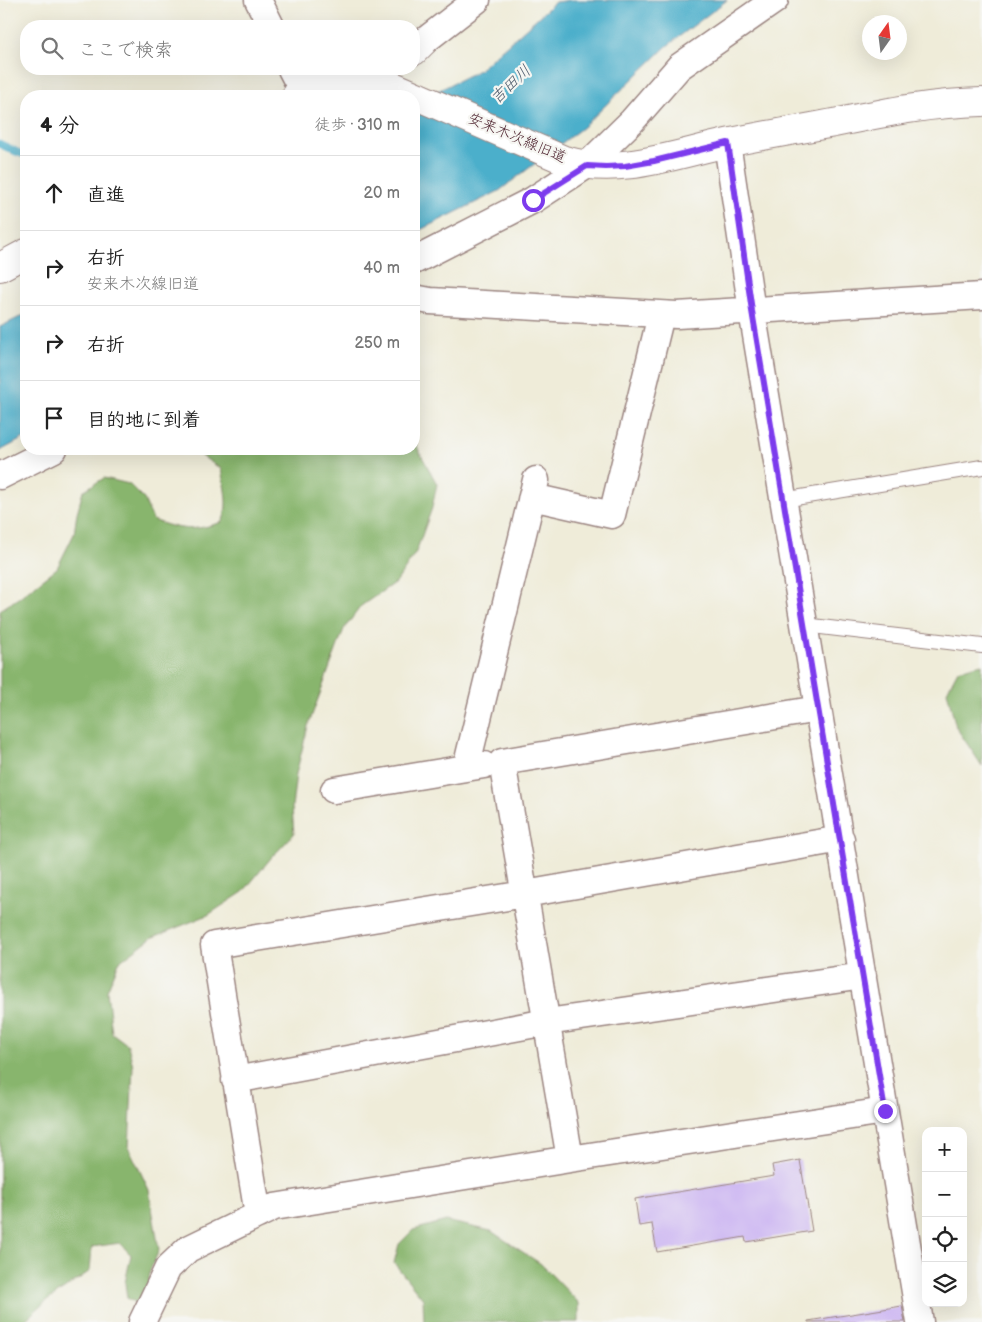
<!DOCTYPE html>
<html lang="ja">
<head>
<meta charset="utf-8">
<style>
  :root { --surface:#fff; --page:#f2f2f2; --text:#222; --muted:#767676; --line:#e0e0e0 }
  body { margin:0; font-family:"Balsamiq Sans","Klee One",sans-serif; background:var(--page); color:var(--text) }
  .controls { position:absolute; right:15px; bottom:15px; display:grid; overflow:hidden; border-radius:10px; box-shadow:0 5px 20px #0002 }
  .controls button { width:45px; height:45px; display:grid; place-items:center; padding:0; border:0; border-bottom:1px solid var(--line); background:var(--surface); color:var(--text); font:25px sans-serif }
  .compass { position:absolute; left:862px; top:15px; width:45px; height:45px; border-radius:50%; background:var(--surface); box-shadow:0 5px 20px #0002; rotate:14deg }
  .stop { position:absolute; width:15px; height:15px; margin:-11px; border:4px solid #7c3aed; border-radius:50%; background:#fff }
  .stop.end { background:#7c3aed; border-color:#fff; box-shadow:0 1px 5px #0008 }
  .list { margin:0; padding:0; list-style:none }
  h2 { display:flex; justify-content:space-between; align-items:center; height:65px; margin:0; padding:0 20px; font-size:21px }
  h2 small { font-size:16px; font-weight:400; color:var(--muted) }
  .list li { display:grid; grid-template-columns:32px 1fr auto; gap:15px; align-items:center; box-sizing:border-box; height:75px; padding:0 20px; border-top:1px solid var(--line) }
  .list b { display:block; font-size:19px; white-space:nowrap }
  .list p { margin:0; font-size:16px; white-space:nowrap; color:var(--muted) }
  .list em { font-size:16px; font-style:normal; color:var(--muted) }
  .icon { flex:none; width:28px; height:28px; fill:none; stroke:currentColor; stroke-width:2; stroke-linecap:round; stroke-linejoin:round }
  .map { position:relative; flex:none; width:982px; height:1322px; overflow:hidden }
  .search { position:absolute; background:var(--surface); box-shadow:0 5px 20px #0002; left:20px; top:20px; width:400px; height:55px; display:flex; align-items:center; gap:12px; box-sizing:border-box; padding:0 18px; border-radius:20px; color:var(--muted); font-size:19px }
  .panel { position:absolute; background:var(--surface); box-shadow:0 5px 20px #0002; left:20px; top:90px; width:400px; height:365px; border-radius:20px }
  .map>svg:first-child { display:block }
  .forest { fill:#88b56d; stroke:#696a4c }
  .water { fill:#4cafcb; stroke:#4b677b }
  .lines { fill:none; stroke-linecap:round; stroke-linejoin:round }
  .stream { stroke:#4cafcb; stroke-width:8 }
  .building { fill:#c9b1f2 }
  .lane-casing { stroke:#9c8682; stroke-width:16 }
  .street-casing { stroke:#9c8682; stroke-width:29 }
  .secondary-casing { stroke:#9c8682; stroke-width:30 }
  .lane { stroke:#fff; stroke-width:14 }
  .street { stroke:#fff; stroke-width:26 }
  .secondary { stroke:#fff; stroke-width:28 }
  .route { stroke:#7c3aed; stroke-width:6 }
  .labels { text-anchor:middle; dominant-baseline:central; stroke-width:4.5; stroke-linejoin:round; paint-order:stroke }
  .street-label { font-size:15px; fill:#4a1f2b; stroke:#f6f6f2 }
  .water-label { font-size:16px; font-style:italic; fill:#4b596b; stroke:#f6f6f2 }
</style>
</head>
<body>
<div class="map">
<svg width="982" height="1322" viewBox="0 0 982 1322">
  <rect width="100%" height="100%" fill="#f6f6f2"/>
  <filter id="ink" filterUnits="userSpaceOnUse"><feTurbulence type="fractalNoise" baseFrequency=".02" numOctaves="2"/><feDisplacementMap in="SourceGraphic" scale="10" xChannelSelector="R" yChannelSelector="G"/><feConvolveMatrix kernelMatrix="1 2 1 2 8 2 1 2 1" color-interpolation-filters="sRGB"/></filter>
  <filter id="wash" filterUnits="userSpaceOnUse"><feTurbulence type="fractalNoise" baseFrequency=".0096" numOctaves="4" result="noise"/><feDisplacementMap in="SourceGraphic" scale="20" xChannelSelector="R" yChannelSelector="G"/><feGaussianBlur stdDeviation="1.12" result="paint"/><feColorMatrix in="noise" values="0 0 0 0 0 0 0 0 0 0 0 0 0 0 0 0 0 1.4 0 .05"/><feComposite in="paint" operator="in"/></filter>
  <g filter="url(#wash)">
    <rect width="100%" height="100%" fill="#efecd9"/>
    <path class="forest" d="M414,437L419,451L437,484L432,508L416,552L397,581L361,606L344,629L308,726L296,774L292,807L294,834L271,858L243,892L208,915L151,938L119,962L107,991L112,1033L128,1045L133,1066L129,1148L149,1190L159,1250L150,1271L148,1289L137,1303L127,1298L125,1283L131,1255L120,1243L92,1247L90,1271L44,1303L23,1322H0V610L17,599L57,568L74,534L77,513L83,491L104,478L129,484L144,499L153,520C181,530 192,532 222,522C230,506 224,486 221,469L196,452L194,449H414Z
      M982,664V766L956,727L947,691L958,670Z
      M446,1221L491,1231L541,1264L579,1303V1322H424L423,1299L394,1263L399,1244L413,1230Z"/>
    <path class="water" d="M572,0H727L667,46L583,127L499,191L414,233V103L479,70L555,2Z
      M26,314V437L0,451V327Z"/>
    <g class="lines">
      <path class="stream" d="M0,144L19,153L26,155"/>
    </g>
    <g id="blocks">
      <path class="building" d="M800,1160L812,1231L746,1242L745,1237L657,1252L652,1224L639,1226L635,1199L774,1176L772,1165Z
        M902,1306L905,1322H808V1321Z"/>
    </g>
  </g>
  <g filter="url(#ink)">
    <use href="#blocks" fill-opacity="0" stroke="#9c8682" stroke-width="1"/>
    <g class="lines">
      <g class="lane-casing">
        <path id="lane" d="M783,500L982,467
          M804,625L982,646"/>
      </g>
      <g class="street-casing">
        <path id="street" d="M258,0L271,26
          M423,42L477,0
          M291,69L303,92
          M727,143L752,311L920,1322
          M414,261L533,200L587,165L632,121L679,67L775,0
          M414,298L430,301L677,315L982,296
          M0,476L54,449
          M531,500L541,499L612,515L661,315
          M466,768L536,480
          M334,790L484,765
          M235,1080L547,1022L863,976
          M570,1159L502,762L818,709
          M258,1215L214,945L525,894L841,839
          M142,1322L168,1268L188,1249L274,1207L570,1159L885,1111"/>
      </g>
      <g class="secondary-casing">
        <path id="secondary" d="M414,51L423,42
          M296,96C323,78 352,79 382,81L564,160C620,176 672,155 727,143C765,135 802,129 839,122C887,112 933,103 982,102
          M0,267L26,253"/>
      </g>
      <use href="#lane" class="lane"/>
      <use href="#street" class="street"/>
      <use href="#secondary" class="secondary"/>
    </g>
  </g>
  <g class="lines" filter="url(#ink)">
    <path class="route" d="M533,200L587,166L606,167L625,166L654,161L728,143L752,311L885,1111"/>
  </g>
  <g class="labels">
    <g class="street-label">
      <text transform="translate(517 138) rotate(23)">安来木次線旧道</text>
    </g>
    <g class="water-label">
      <text transform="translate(511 85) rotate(-43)">吉田川</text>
    </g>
  </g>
</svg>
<div class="controls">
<button>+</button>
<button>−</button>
<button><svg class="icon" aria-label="locate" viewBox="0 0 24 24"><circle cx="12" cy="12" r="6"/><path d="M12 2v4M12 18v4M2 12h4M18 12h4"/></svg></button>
<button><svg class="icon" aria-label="layers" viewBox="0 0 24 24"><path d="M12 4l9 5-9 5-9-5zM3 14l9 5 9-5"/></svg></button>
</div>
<svg class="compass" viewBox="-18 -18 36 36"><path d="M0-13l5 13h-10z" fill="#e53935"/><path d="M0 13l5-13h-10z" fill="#767676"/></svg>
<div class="stop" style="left:533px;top:200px"></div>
<div class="stop end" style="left:885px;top:1111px"></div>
<div class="search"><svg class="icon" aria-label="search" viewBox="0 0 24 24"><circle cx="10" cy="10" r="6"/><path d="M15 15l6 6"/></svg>ここで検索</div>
<section class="panel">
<h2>4 分<small>徒歩 · 310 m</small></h2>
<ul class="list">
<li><svg class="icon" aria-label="ahead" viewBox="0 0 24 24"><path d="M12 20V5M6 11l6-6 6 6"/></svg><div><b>直進</b></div><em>20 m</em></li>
<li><svg class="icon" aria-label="right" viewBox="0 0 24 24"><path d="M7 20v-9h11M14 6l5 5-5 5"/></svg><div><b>右折</b><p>安来木次線旧道</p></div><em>40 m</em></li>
<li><svg class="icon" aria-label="right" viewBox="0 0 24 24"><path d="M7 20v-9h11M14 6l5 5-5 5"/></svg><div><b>右折</b></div><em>250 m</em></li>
<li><svg class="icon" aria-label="arrive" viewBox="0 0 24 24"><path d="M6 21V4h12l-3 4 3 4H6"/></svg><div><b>目的地に到着</b></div></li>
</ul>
</section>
</div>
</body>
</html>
